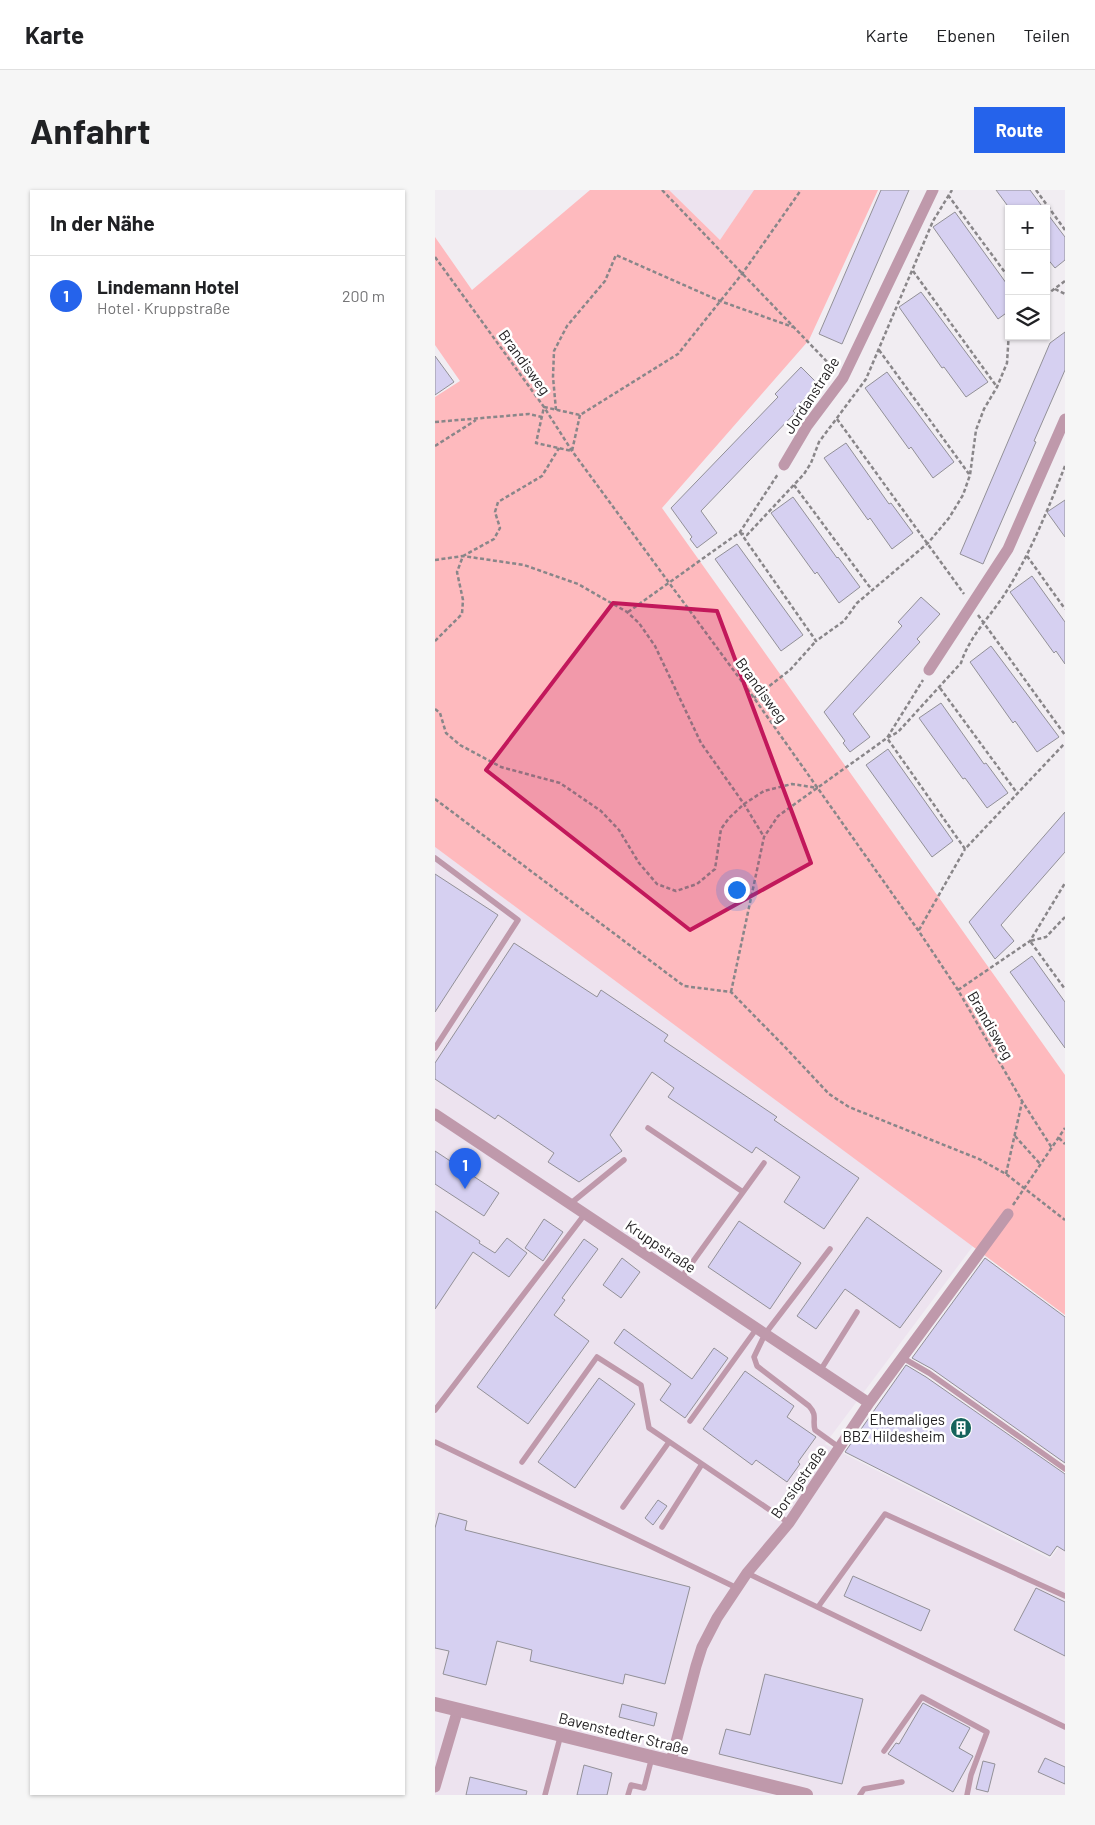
<!DOCTYPE html>
<html lang="de">
<head>
<meta charset="utf-8">
<style>
  :root { --surface:#fff; --page:#f6f6f6; --text:#202124; --muted:#757577; --line:#e0e0e0; --accent:#2563eb }
  body { margin:0; font-family:Barlow,sans-serif; background:var(--page); color:var(--text) }
  .controls { position:absolute; right:15px; top:15px; display:grid; overflow:hidden; border-radius:0px; box-shadow:0 1px 4px #0004 }
  .controls button { width:45px; height:45px; display:grid; place-items:center; padding:0; border:0; border-bottom:1px solid var(--line); background:var(--surface); color:var(--text); font:25px sans-serif }
  .you { position:absolute; left:301px; top:699px; width:18px; height:18px; margin:-12px; border:4px solid #fff; border-radius:50%; background:#1a73e8; box-shadow:0 0 0 8px #1a73e833 }
  .badge { display:grid; place-items:center; width:32px; height:32px; border-radius:50%; background:var(--accent); color:#fff; font-size:16px; font-weight:700 }
  .pin { position:absolute; translate:-50% -41px; filter:drop-shadow(0 1px 2px #0008) }
  .pin::after { content:''; position:absolute; top:26px; width:18px; height:15px; background:inherit; clip-path:polygon(0 0,100% 0,50% 100%) }
  .list { margin:0; padding:0; list-style:none }
  h2 { display:flex; justify-content:space-between; align-items:center; height:65px; margin:0; padding:0 20px; font-size:21px }
  h2 small { font-size:16px; font-weight:400; color:var(--muted) }
  .list li { display:grid; grid-template-columns:32px 1fr auto; gap:15px; align-items:center; box-sizing:border-box; height:80px; padding:0 20px; border-top:1px solid var(--line) }
  .list b { display:block; font-size:19px; white-space:nowrap }
  .list p { margin:0; font-size:16px; white-space:nowrap; color:var(--muted) }
  .list em { font-size:16px; font-style:normal; color:var(--muted) }
  .icon { flex:none; width:28px; height:28px; fill:none; stroke:currentColor; stroke-width:2; stroke-linecap:round; stroke-linejoin:round }
  .map { position:relative; flex:none; width:630px; height:1605px; overflow:hidden; border-radius:0px }
  header { display:flex; align-items:center; gap:30px; box-sizing:border-box; height:70px; padding:0 25px; background:var(--surface); border-bottom:1px solid var(--line) }
  header strong { font-size:24px }
  nav { display:flex; gap:28px; margin-inline-start:auto; font-size:18px }
  .intro { display:flex; align-items:center; justify-content:space-between; box-sizing:border-box; height:120px; padding:0 30px }
  h1 { margin:0; font-size:35px }
  .button { padding:12px 22px; border-radius:0px; background:var(--accent); color:#fff; font-size:18px; font-weight:700 }
  main { display:flex; gap:30px; padding:0 30px }
  aside { flex:1; background:var(--surface); border-radius:0px; box-shadow:0 1px 4px #0004 }
  .map>svg:first-child { display:block }
  .built { fill:#ede3ef }
  .green { fill:#febabe }
  .building { fill:#d6d0f1; stroke:#929097 }
  .lines { fill:none; stroke-linecap:round; stroke-linejoin:round }
  .path { stroke:#898689; stroke-width:2.5; stroke-dasharray:4 2.5; stroke-linecap:butt }
  .service { stroke:#bf99ab; stroke-width:5.5 }
  .minor { stroke:#bf99ab; stroke-width:11 }
  .tertiary { stroke:#bf99ab; stroke-width:14 }
  .marked { fill:#c2185b; fill-opacity:0.2; stroke:#c2185b; stroke-width:4; stroke-linejoin:round }
  .labels { text-anchor:middle; dominant-baseline:central; stroke-width:5; stroke-linejoin:round; paint-order:stroke }
  .street-label { font-size:15px; fill:#242224; stroke:#fff }
  .poi-label { font-size:15px; fill:#242224; stroke:#fff; text-anchor:end }
</style>
</head>
<body>
<header>
<strong>Karte</strong>
<nav><a>Karte</a><a>Ebenen</a><a>Teilen</a></nav>
</header>
<div class="intro"><h1>Anfahrt</h1><a class="button">Route</a></div>
<main>
<aside>
<h2>In der Nähe<small></small></h2>
<ul class="list">
<li><span class="badge">1</span><div><b>Lindemann Hotel</b><p>Hotel · Kruppstraße</p></div><em>200 m</em></li>
</ul>
</aside>
<div class="map">
<svg width="630" height="1605" viewBox="0 0 630 1605">
  <rect width="100%" height="100%" fill="#f1edf2"/>
  <path class="built" d="M234,0H319L285,50Z
    M0,657L538,1056L390,1254L615,1369L630,1349V1605H0Z"/>
  <path class="green" d="M155,0H234L285,50L319,0H443L374,150L227,318L630,885V1125L0,657V207L25,191L0,155V47L37,100Z"/>
  <path class="building" d="M446,0H474L407,154L384,144Z
    M561,0H595L609,19H575Z
    M520,22L574,97V121L563,129L498,37Z
    M611,22L630,47V70L620,78L611,67Z
    M486,102L553,192L531,207L509,177L507,178L464,117Z
    M630,142V180L599,251L601,252L548,374L525,364L615,153Z
    M0,166L19,192L0,205Z
    M366,177L383,194L358,221L360,223L266,321L282,343L262,358L255,349L257,347L236,318L343,207L340,204Z
    M452,182L519,272L498,288L476,257L474,259L430,198Z
    M411,253L454,314L456,313L478,343L457,359L435,328L433,330L389,268Z
    M358,307L402,368L403,367L425,397L404,413L382,382L380,384L336,323Z
    M630,310V347L612,322Z
    M302,354L368,445L346,461L280,369Z
    M597,386L630,432V474L621,461L619,463L575,402Z
    M486,407L505,424L482,449L485,452L418,524L435,547L415,562L408,553L410,551L389,522L467,436L463,432Z
    M556,456L624,547L602,562L580,531L578,533L535,472Z
    M506,513L549,574L551,573L573,603L552,618L530,588L528,589L484,528Z
    M453,559L518,651L497,667L431,575Z
    M630,622V662L566,735L579,751L560,769L534,732Z
    M0,684L63,725L0,822Z
    M79,753L162,807L166,800L233,845L229,851L342,927L339,930L424,988L389,1039L349,1012L365,987L321,957L317,963L233,907L239,898L217,882L175,945L187,961L144,992L113,972L119,963L63,925L60,929L0,889V873Z
    M597,766L630,812V858L575,782Z
    M0,961L64,1003L49,1026L0,994Z
    M0,1021L45,1051L44,1053L60,1063L72,1048L92,1063L74,1087L38,1062L0,1119Z
    M432,1027L507,1081L465,1138L410,1099L381,1139L362,1126Z
    M109,1029L128,1042L108,1071L90,1058Z
    M304,1031L366,1073L335,1119L273,1077Z
    M149,1049L163,1059L127,1108L130,1110L119,1125L154,1151L93,1234L42,1197Z
    M187,1068L205,1082L186,1108L168,1095Z
    M550,1068L630,1127V1273L497,1179L477,1168Z
    M189,1139L257,1189L279,1158L293,1168L250,1228L225,1210L236,1194L179,1153Z
    M471,1175L491,1187L630,1284V1361L622,1356L615,1366L410,1262Z
    M310,1181L359,1216L352,1227L381,1247L363,1272L365,1274L352,1292L321,1270L317,1275L268,1239Z
    M164,1188L200,1214L140,1298L103,1272Z
    M223,1310L232,1316L218,1335L210,1328Z
    M4,1323L32,1331L30,1340L255,1397L230,1494L190,1484L188,1494L95,1471L97,1460L62,1451L51,1495L8,1484L14,1461L0,1458V1338Z
    M418,1386L495,1420L486,1441L409,1406Z
    M601,1398L630,1412V1466L579,1440Z
    M330,1484L428,1509L407,1594L284,1564L291,1539L315,1545Z
    M488,1513L535,1538L524,1558L538,1566L518,1602L453,1564L461,1553L464,1554Z
    M187,1514L222,1523L219,1536L184,1527Z
    M610,1568L630,1577V1594L603,1582Z
    M548,1571L560,1574L553,1602L541,1599Z
    M149,1575L177,1583L172,1605H142Z
    M35,1587L92,1601L91,1605H31Z"/>
  <g class="lines">
    <path class="path" d="M227,0L399,179
      M601,0L630,40
      M513,5L574,88
      M0,67L109,217L137,261L319,508L483,740L523,800L587,911L617,958
      M478,81L562,197
      M620,99L630,104
      M611,105L630,91
      M444,160L534,284
      M121,220L118,187L119,161L132,136L170,91L181,65L285,111L358,137
      M145,225L137,261L101,253L109,217L145,225L243,164L307,84L366,0
      M402,229L529,404
      M0,232L94,224L107,227
      M0,256L41,230
      M630,276C614,317 595,364 571,402C556,426 535,445 526,473L463,542L452,548L530,659L630,553
      M359,295L437,400
      M305,342L381,451L409,431L422,413L493,353L514,328L528,305L535,285L541,240L549,219L562,197L572,173L574,141
      M305,343L312,345L369,284L376,273L384,252L431,189L498,31L517,0
      M592,366L630,419
      M0,370L28,366L89,375L143,394L192,422L204,433L220,456L266,553L309,614L329,647
      M193,422L305,342L343,284
      M543,425L630,545
      M0,451L27,424L28,410L22,382L28,366L59,349L65,338L60,322L63,312L107,286L124,258
      M505,498L582,603
      M319,508L355,480L381,451
      M0,519L5,523L11,543L25,555L66,577L125,593L166,621L184,640L204,673L222,694L241,701L262,694L280,679L286,639L294,628L309,614L329,601L357,594L383,598
      M0,609L249,796L296,802L349,856L394,904L414,917L544,969L571,984L630,1030
      M630,727L611,747L595,751L630,799
      M484,740L530,659
      M523,800L595,751L630,693
      M296,802L329,647L343,626L452,548L488,490
      M580,946L606,975
      M624,948L630,954
      M571,984L587,912
      M578,1015L630,938"/>
    <path class="service" d="M0,668L83,730L0,858
      M213,938L308,1002
      M135,1014L189,970
      M395,1059L330,1144L319,1167L322,1176L374,1216C383,1226 377,1229 380,1240L405,1258
      M246,1088L329,973
      M468,1168L494,1183L630,1279
      M385,1181L422,1122
      M0,1220L150,1024
      M255,1231L322,1138
      M0,1252L302,1398
      M87,1272L162,1167L206,1195L214,1238L354,1333
      M188,1317L234,1252
      M227,1337L267,1274
      M312,1383L630,1537
      M383,1417L450,1324L630,1406
      M449,1561L487,1507L552,1542L536,1585L532,1605
      M110,1605L126,1544
      M193,1605L196,1595L209,1598L217,1567
      M425,1605L429,1599L467,1592"/>
    <path class="minor" d="M349,275L372,236L408,188L498,0
      M494,480L573,359L630,229
      M0,924L434,1213
      M236,1571L261,1476L267,1457L282,1428L312,1383L354,1333L434,1213L573,1024
      M0,1597L23,1519"/>
    <path class="tertiary" d="M0,1514L371,1605"/>
  </g>
  <path class="marked" d="M178,413L282,421L376,673L255,740L51,580Z"/>
  <defs>
    <g id="building-disc" transform="scale(1.125)"><circle r="9.5" fill="#16635c" stroke="#fff"/><path d="M-4-6H4V6H1V3H-1V6H-4ZM-2.5-4.3h1.7v1.8h-1.7ZM.8-4.3h1.7v1.8H.8ZM-2.5-1h1.7V.8h-1.7ZM.8-1h1.7V.8H.8Z" fill="#fff"/></g>
  </defs>
  <g fill-rule="evenodd">
    <use href="#building-disc" x="526" y="1238"/>
  </g>
  <g class="labels">
    <g class="street-label">
      <text transform="translate(90 172) rotate(54)">Brandisweg</text>
      <text transform="translate(376 205) rotate(-57)">Jordanstraße</text>
      <text transform="translate(327 500) rotate(54)">Brandisweg</text>
      <text transform="translate(556 835) rotate(60)">Brandisweg</text>
      <text transform="translate(226 1056) rotate(34)">Kruppstraße</text>
      <text transform="translate(363 1292) rotate(-55)">Borsigstraße</text>
      <text transform="translate(189 1543) rotate(14)">Bavenstedter Straße</text>
    </g>
    <g class="poi-label">
      <text x="510" y="1229">Ehemaliges<tspan x="510" dy="17">BBZ Hildesheim</tspan></text>
    </g>
  </g>
</svg>
<div class="controls">
<button>+</button>
<button>−</button>
<button><svg class="icon" aria-label="layers" viewBox="0 0 24 24"><path d="M12 4l9 5-9 5-9-5zM3 14l9 5 9-5"/></svg></button>
</div>
<div class="you"></div>
<div class="pin badge" style="left:30px;top:999px">1</div>
</div>
</main>
</body>
</html>
